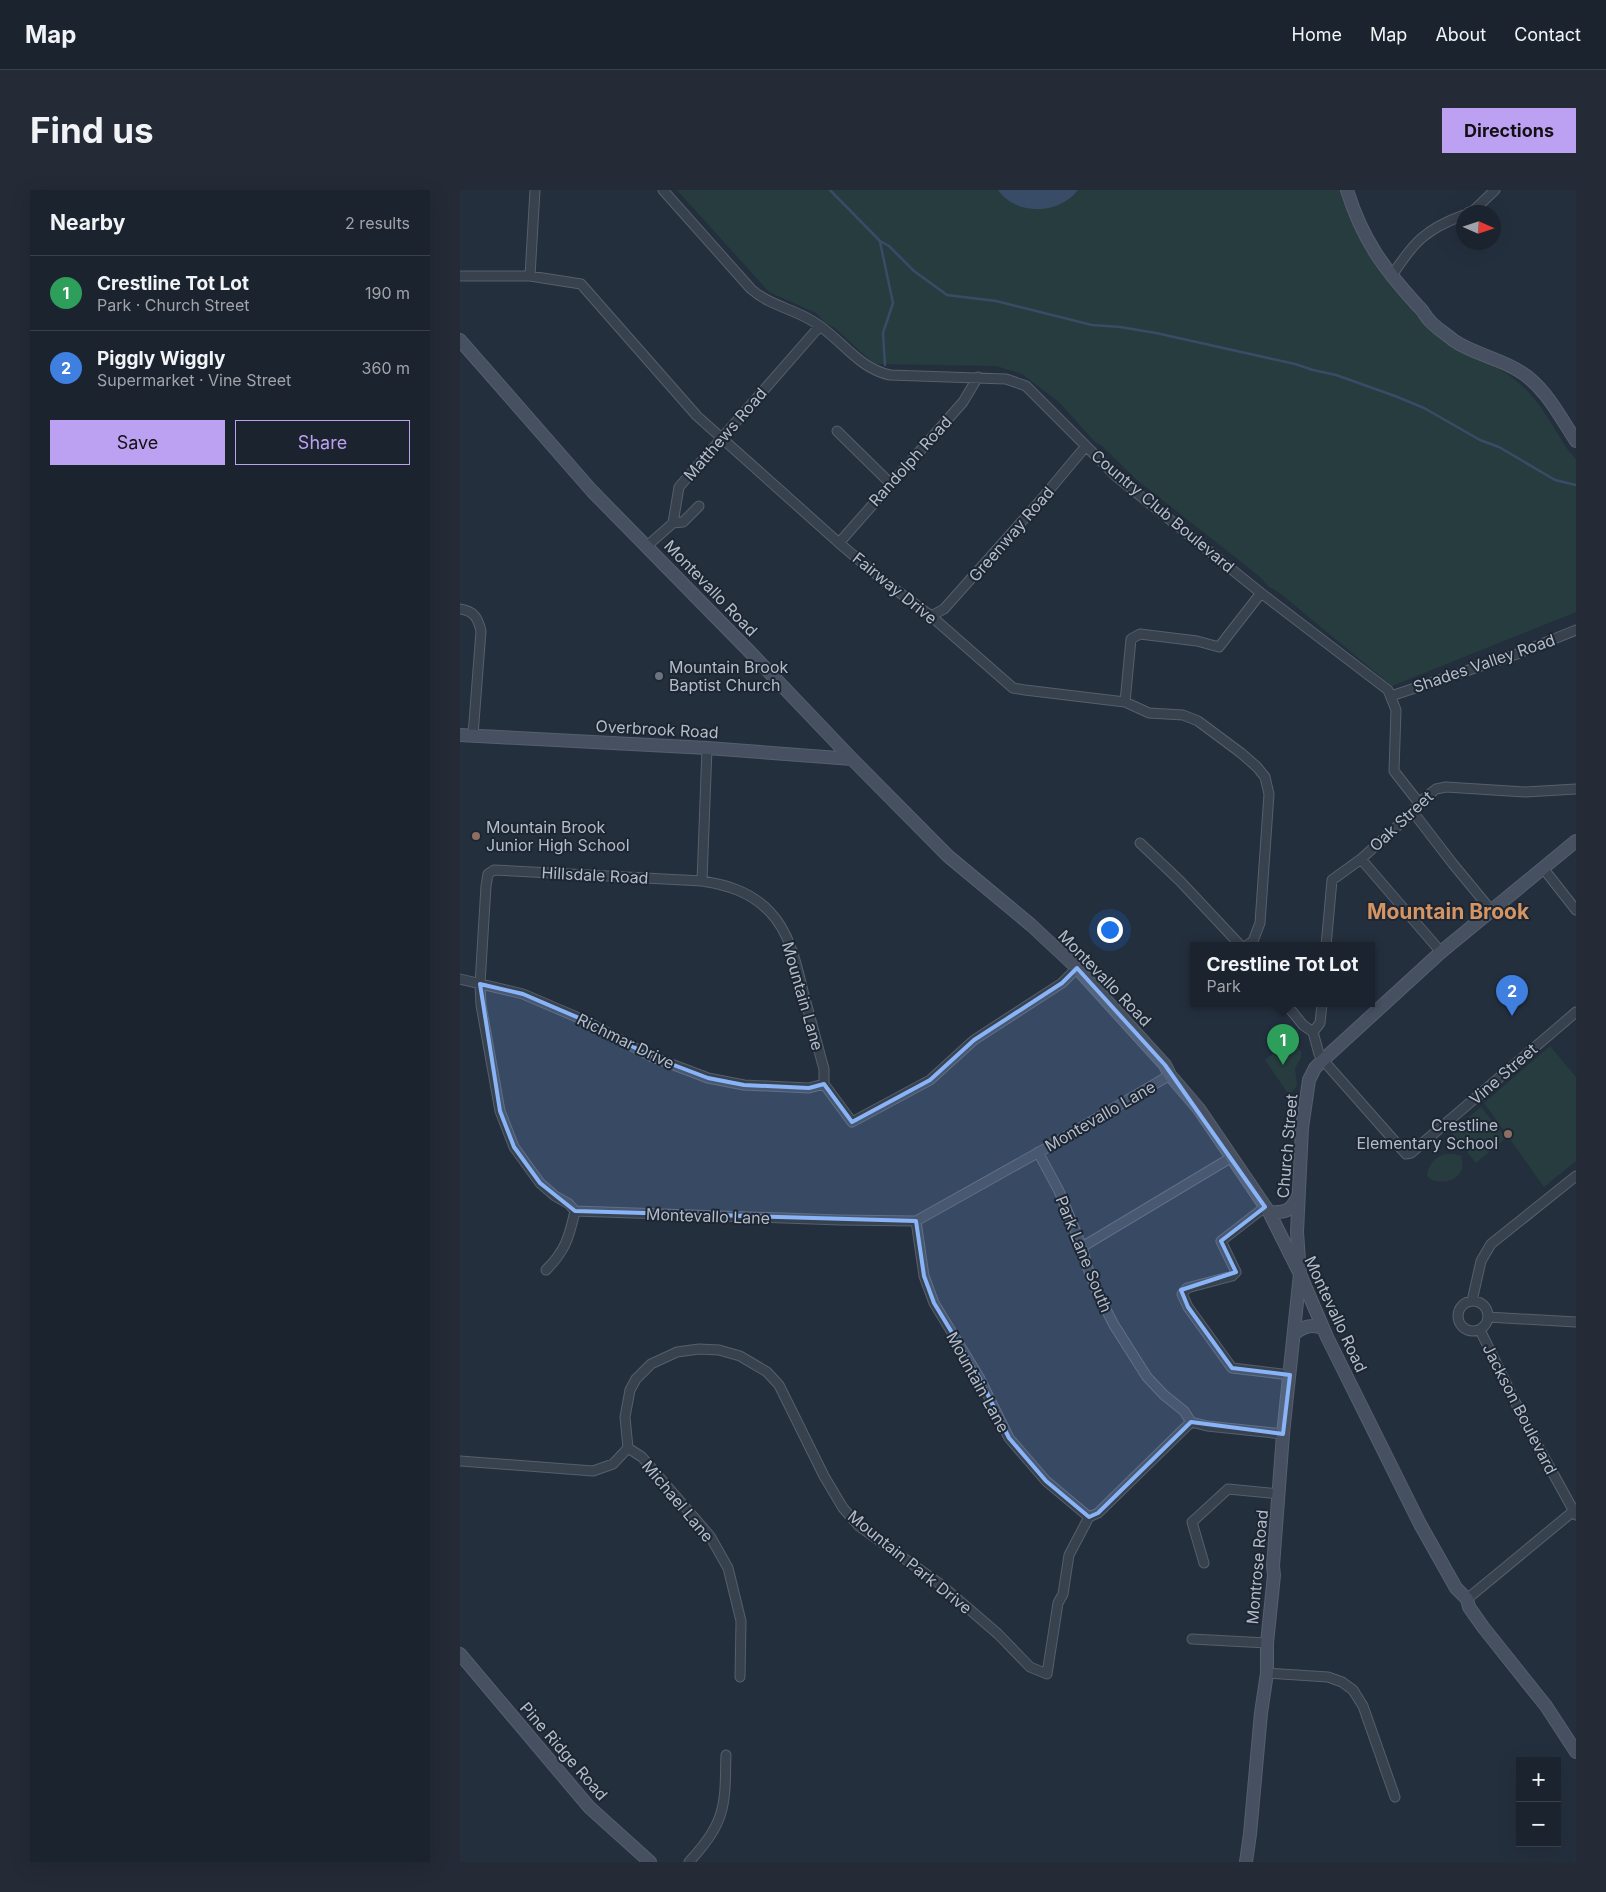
<!DOCTYPE html>
<html lang="en">
<head>
<meta charset="utf-8">
<style>
  :root { --surface:#1b232e; --page:#242b36; --text:#f1f3f6; --muted:#a0a4aa; --line:#39404a; --accent:#bca0f2 }
  body { margin:0; font-family:Inter,sans-serif; background:var(--page); color:var(--text) }
  .controls { position:absolute; right:15px; bottom:15px; display:grid; overflow:hidden; border-radius:0px; box-shadow:0 5px 20px #0002 }
  .controls button { width:45px; height:45px; display:grid; place-items:center; padding:0; border:0; border-bottom:1px solid var(--line); background:var(--surface); color:var(--text); font:25px sans-serif }
  .compass { position:absolute; left:996px; top:15px; width:45px; height:45px; border-radius:50%; background:var(--surface); box-shadow:0 5px 20px #0002; rotate:93deg }
  .you { position:absolute; left:649px; top:739px; width:18px; height:18px; margin:-12px; border:4px solid #fff; border-radius:50%; background:#1a73e8; box-shadow:0 0 0 8px #1a73e833 }
  .badge { display:grid; place-items:center; width:32px; height:32px; border-radius:50%; background:var(--accent); color:#fff; font-size:16px; font-weight:700 }
  .pin { position:absolute; translate:-50% -41px; filter:drop-shadow(0 1px 2px #0008) }
  .pin::after { content:''; position:absolute; top:26px; width:18px; height:15px; background:inherit; clip-path:polygon(0 0,100% 0,50% 100%) }
  .popup { position:absolute; left:730px; top:752px; width:185px; height:65px; box-sizing:border-box; display:grid; place-content:center; border-radius:0px; background:var(--surface); filter:drop-shadow(0 1px 4px #0005); font-size:16px; white-space:nowrap; color:var(--muted) }
  .popup b { font-size:19px; color:var(--text) }
  .popup::after { content:''; position:absolute; left:50%; top:100%; margin-left:-10px; border:10px solid transparent; border-top-color:var(--surface) }
  .list { margin:0; padding:0; list-style:none }
  h2 { display:flex; justify-content:space-between; align-items:center; height:65px; margin:0; padding:0 20px; font-size:21px }
  h2 small { font-size:16px; font-weight:400; color:var(--muted) }
  .list li { display:grid; grid-template-columns:32px 1fr auto; gap:15px; align-items:center; box-sizing:border-box; height:75px; padding:0 20px; border-top:1px solid var(--line) }
  .list b { display:block; font-size:19px; white-space:nowrap }
  .list p { margin:0; font-size:16px; white-space:nowrap; color:var(--muted) }
  .list em { font-size:16px; font-style:normal; color:var(--muted) }
  .actions { display:flex; gap:10px; padding:15px 20px }
  .actions a { flex:1; padding:11px 0; border:1px solid var(--accent); border-radius:0px; text-align:center; font-size:18px; color:var(--accent) }
  .actions .main { background:var(--accent); color:#111 }
  .map { position:relative; flex:none; width:1116px; height:1672px; overflow:hidden; border-radius:0px }
  header { display:flex; align-items:center; gap:30px; box-sizing:border-box; height:70px; padding:0 25px; background:var(--surface); border-bottom:1px solid var(--line) }
  header strong { font-size:24px }
  nav { display:flex; gap:28px; margin-inline-start:auto; font-size:18px }
  .intro { display:flex; align-items:center; justify-content:space-between; box-sizing:border-box; height:120px; padding:0 30px }
  h1 { margin:0; font-size:35px }
  .button { padding:12px 22px; border-radius:0px; background:var(--accent); color:#111; font-size:18px; font-weight:700 }
  main { display:flex; gap:30px; padding:0 30px }
  aside { flex:1; background:var(--surface); border-radius:0px; box-shadow:0 5px 20px #0002 }
  .map>svg:first-child { display:block }
  .green { fill:#263c3f }
  .water { fill:#394c67 }
  .lines { fill:none; stroke-linecap:round; stroke-linejoin:round }
  .stream { stroke:#394c67; stroke-width:2.5 }
  .street-casing { stroke:#565f6c; stroke-width:11 }
  .secondary-casing { stroke:#565f6c; stroke-width:14 }
  .street { stroke:#38414e; stroke-width:9 }
  .secondary { stroke:#465061; stroke-width:12 }
  .marked { fill:#8ab4f8; fill-opacity:0.2; stroke:#8ab4f8; stroke-width:4; stroke-linejoin:round }
  .worship-dot { fill:#6b7280; stroke:#1d2633; stroke-width:2 }
  .education-dot { fill:#8d6e63; stroke:#1d2633; stroke-width:2 }
  .labels { text-anchor:middle; dominant-baseline:central; stroke-width:4; stroke-linejoin:round; paint-order:stroke }
  .street-label { font-size:16px; fill:#b4bcc9; stroke:#1d2633 }
  .poi-label { font-size:16px; fill:#b4bcc9; stroke:#1d2633; text-anchor:start }
  .district-label { font-size:21px; font-weight:bold; fill:#d59563; stroke:#1d2633 }
</style>
</head>
<body>
<header>
<strong>Map</strong>
<nav><a>Home</a><a>Map</a><a>About</a><a>Contact</a></nav>
</header>
<div class="intro"><h1>Find us</h1><a class="button">Directions</a></div>
<main>
<aside>
<h2>Nearby<small>2 results</small></h2>
<ul class="list">
<li><span class="badge" style="background:#2e9e5b">1</span><div><b>Crestline Tot Lot</b><p>Park · Church Street</p></div><em>190 m</em></li>
<li><span class="badge" style="background:#3f7fe0">2</span><div><b>Piggly Wiggly</b><p>Supermarket · Vine Street</p></div><em>360 m</em></li>
</ul>
<div class="actions"><a class="main">Save</a><a>Share</a></div>
</aside>
<div class="map">
<svg width="1116" height="1672" viewBox="0 0 1116 1672">
  <rect width="100%" height="100%" fill="#242f3e"/>
  <path class="green" d="M217,0H884L893,26L994,154L1049,185L1066,199L1081,217L1108,260L1116,269V422L932,496L821,404L808,396L799,386L677,290L641,255L635,252L600,213L562,184L536,176L414,174L375,138L365,133L356,123L309,102Z
    M830,851L841,861V868L835,878L837,896L829,905L805,870Z
    M1090,856L1116,887V971L1084,997L1024,913Z
    M1021,917L1046,948L1016,973L991,942Z
    M985,964H994L1001,966C1010,992 976,997 967,986C968,975 975,967 985,964Z"/>
  <path class="water" d="M538,0H618C599,25 556,26 538,0Z"/>
  <g class="lines">
    <path class="stream" d="M370,0L420,51L429,56L454,81L487,105L536,111L632,135L660,137L696,143L835,174L853,180L876,185L935,206L964,218L1020,250L1039,257L1095,290L1116,295
      M420,52L433,113L423,143L425,175"/>
    <g class="street-casing">
      <path id="street" d="M203,0L291,99C308,114 329,118 349,129C379,145 396,178 430,185L546,189L566,196L657,287L801,403L928,500L936,520L934,581L959,613
        M1009,22L1013,21L1035,0
        M0,86H70L121,94L237,226L379,353L424,391L471,426L553,498L565,500L665,512L689,523L723,525L738,531L781,563L797,577L805,587L809,604L800,733L793,751L786,756
        M70,86L75,0
        M931,87C953,53 965,39 1004,25
        M377,241L430,293
        M213,333L223,332L239,316
        M379,353L503,212L518,187
        M187,356L213,333L219,297L359,137
        M0,419C14,421 18,428 21,441L13,545
        M471,426L484,419L580,311L626,256
        M931,506L1057,464L1116,440
        M665,512L671,449L680,444L737,451L759,457L801,403
        M953,622L993,674L1031,720
        M680,653L720,691L781,756
        M901,669L981,762
        M1083,678L1116,720
        M242,691L247,558
        M866,756L872,690L901,669L953,622L961,611L976,599L986,597L1065,602L1116,599
        M617,778L602,793L514,850L470,890L392,932L364,894V879C357,854 351,830 344,805C337,777 331,744 310,722C291,702 268,695 242,691L34,680L28,684L26,696L20,794L21,815L40,921L54,957L80,993L95,1006L109,1014L115,1021L380,1030L456,1031L588,957L710,885
        M0,789L63,804L126,831L190,866L248,888L284,895L349,898L364,894
        M826,814L843,835L853,842L859,864L863,870L946,964L951,963L1116,822
        M853,842L860,833L862,814
        M578,962L599,1001L622,1057L627,1076L638,1104L654,1135L687,1187L704,1205L724,1221L731,1232
        M805,1017L761,1051L776,1082L772,1086L727,1098L722,1104L728,1117L772,1178L830,1185
        M456,1031L464,1086L474,1113L519,1187L549,1248L586,1291L629,1327
        M622,1057L772,967
        M86,1080C105,1061 109,1048 115,1021
        M998 1126a15 15 0 1 1 30 0a15 15 0 1 1-30 0Z
        M1012,1111L1021,1071L1031,1054L1116,986
        M1028,1127L1116,1132
        M1020,1140L1068,1238L1116,1325
        M731,1232L747,1236L823,1244
        M168,1258L182,1267L250,1346L268,1378L281,1431L280,1487
        M0,1271L133,1281L153,1274L168,1258L165,1227L170,1200L176,1189L191,1174L217,1162L239,1159L259,1160L280,1166L307,1182L319,1195L364,1286L383,1318L399,1336L480,1394L538,1444L570,1477L587,1484L598,1413L603,1404L609,1365L629,1327L638,1323L731,1232
        M744,1373L732,1332L768,1299L819,1304
        M1007,1409L1116,1319
        M732,1449L807,1453
        M807,1483L868,1487L882,1492L893,1500L903,1516L935,1607
        M229,1672C240,1660 252,1646 258,1631C267,1611 265,1586 266,1565"/>
    </g>
    <g class="secondary-casing">
      <path id="secondary" d="M887,0C902,49 924,79 958,116C963,120 965,126 970,131C976,138 986,144 993,150C1013,164 1039,168 1059,181C1085,196 1100,227 1116,251
        M0,150L132,301L290,462L392,569L488,666L571,735L617,778L705,875L710,885L739,919L809,1022L840,1084L867,1147L960,1334L996,1398L1007,1409L1009,1417L1023,1437L1086,1516L1116,1562
        M0,545L247,558L392,569
        M809,1022C826,1023 831,1021 838,1006
        M835,1143C845,1136 852,1134 863,1138
        M0,1464L129,1617L190,1672
        M786,1672L790,1644L801,1523L807,1483V1453L814,1385L813,1376L823,1244L840,1084L837,1042L842,938L849,890L855,878L863,870L981,762L1116,651"/>
    </g>
    <use href="#street" class="street"/>
    <use href="#secondary" class="secondary"/>
  </g>
  <path class="marked" d="M617,778L705,875L805,1017L761,1051L776,1082L721,1100L728,1117L772,1178L830,1185L823,1244L731,1232L638,1323L629,1327L586,1291L549,1248L519,1187L474,1113L464,1086L456,1031L115,1021L80,993L54,957L40,921L20,794L63,804L126,831L190,866L248,888L284,895L349,898L364,894L392,932L470,890L514,850L602,793Z"/>
  <circle class="worship-dot" cx="199" cy="486" r="5"/>
  <g class="education-dot">
    <circle cx="16" cy="646" r="5"/>
    <circle cx="1048" cy="944" r="5"/>
  </g>
  <g class="labels">
    <g class="street-label">
      <text transform="translate(265 244) rotate(-49)">Matthews Road</text>
      <text transform="translate(450 271) rotate(-48)">Randolph Road</text>
      <text transform="translate(703 321) rotate(40)">Country Club Boulevard</text>
      <text transform="translate(551 344) rotate(-49)">Greenway Road</text>
      <text transform="translate(251 398) rotate(46)">Montevallo Road</text>
      <text transform="translate(435 398) rotate(39)">Fairway Drive</text>
      <text transform="translate(1024 473) rotate(-19)">Shades Valley Road</text>
      <text transform="translate(197 539) rotate(3)">Overbrook Road</text>
      <text transform="translate(941 631) rotate(-43)">Oak Street</text>
      <text transform="translate(135 685) rotate(3)">Hillsdale Road</text>
      <text transform="translate(645 788) rotate(46)">Montevallo Road</text>
      <text transform="translate(343 806) rotate(74)">Mountain Lane</text>
      <text transform="translate(166 851) rotate(26)">Richmar Drive</text>
      <text transform="translate(1043 884) rotate(-41)">Vine Street</text>
      <text transform="translate(640 926) rotate(-30)">Montevallo Lane</text>
      <text transform="translate(827 956) rotate(-85)">Church Street</text>
      <text transform="translate(248 1026) rotate(2)">Montevallo Lane</text>
      <text transform="translate(624 1064) rotate(68)">Park Lane South</text>
      <text transform="translate(876 1124) rotate(65)">Montevallo Road</text>
      <text transform="translate(518 1192) rotate(61)">Mountain Lane</text>
      <text transform="translate(1060 1219) rotate(63)">Jackson Boulevard</text>
      <text transform="translate(218 1311) rotate(50)">Michael Lane</text>
      <text transform="translate(450 1372) rotate(39)">Mountain Park Drive</text>
      <text transform="translate(797 1377) rotate(-85)">Montrose Road</text>
      <text transform="translate(104 1561) rotate(49)">Pine Ridge Road</text>
    </g>
    <g class="poi-label">
      <text x="209" y="477">Mountain Brook<tspan x="209" dy="18">Baptist Church</tspan></text>
      <text x="26" y="637">Mountain Brook<tspan x="26" dy="18">Junior High School</tspan></text>
      <text x="1038" y="935" text-anchor="end">Crestline<tspan x="1038" dy="18">Elementary School</tspan></text>
    </g>
    <g class="district-label">
      <text x="988" y="721">Mountain Brook</text>
    </g>
  </g>
</svg>
<div class="controls">
<button>+</button>
<button>−</button>
</div>
<svg class="compass" viewBox="-18 -18 36 36"><path d="M0-13l5 13h-10z" fill="#e53935"/><path d="M0 13l5-13h-10z" fill="#a0a4aa"/></svg>
<div class="you"></div>
<div class="pin badge" style="left:823px;top:875px;background:#2e9e5b">1</div>
<div class="popup"><b>Crestline Tot Lot</b>Park</div>
<div class="pin badge" style="left:1052px;top:826px;background:#3f7fe0">2</div>
</div>
</main>
</body>
</html>
